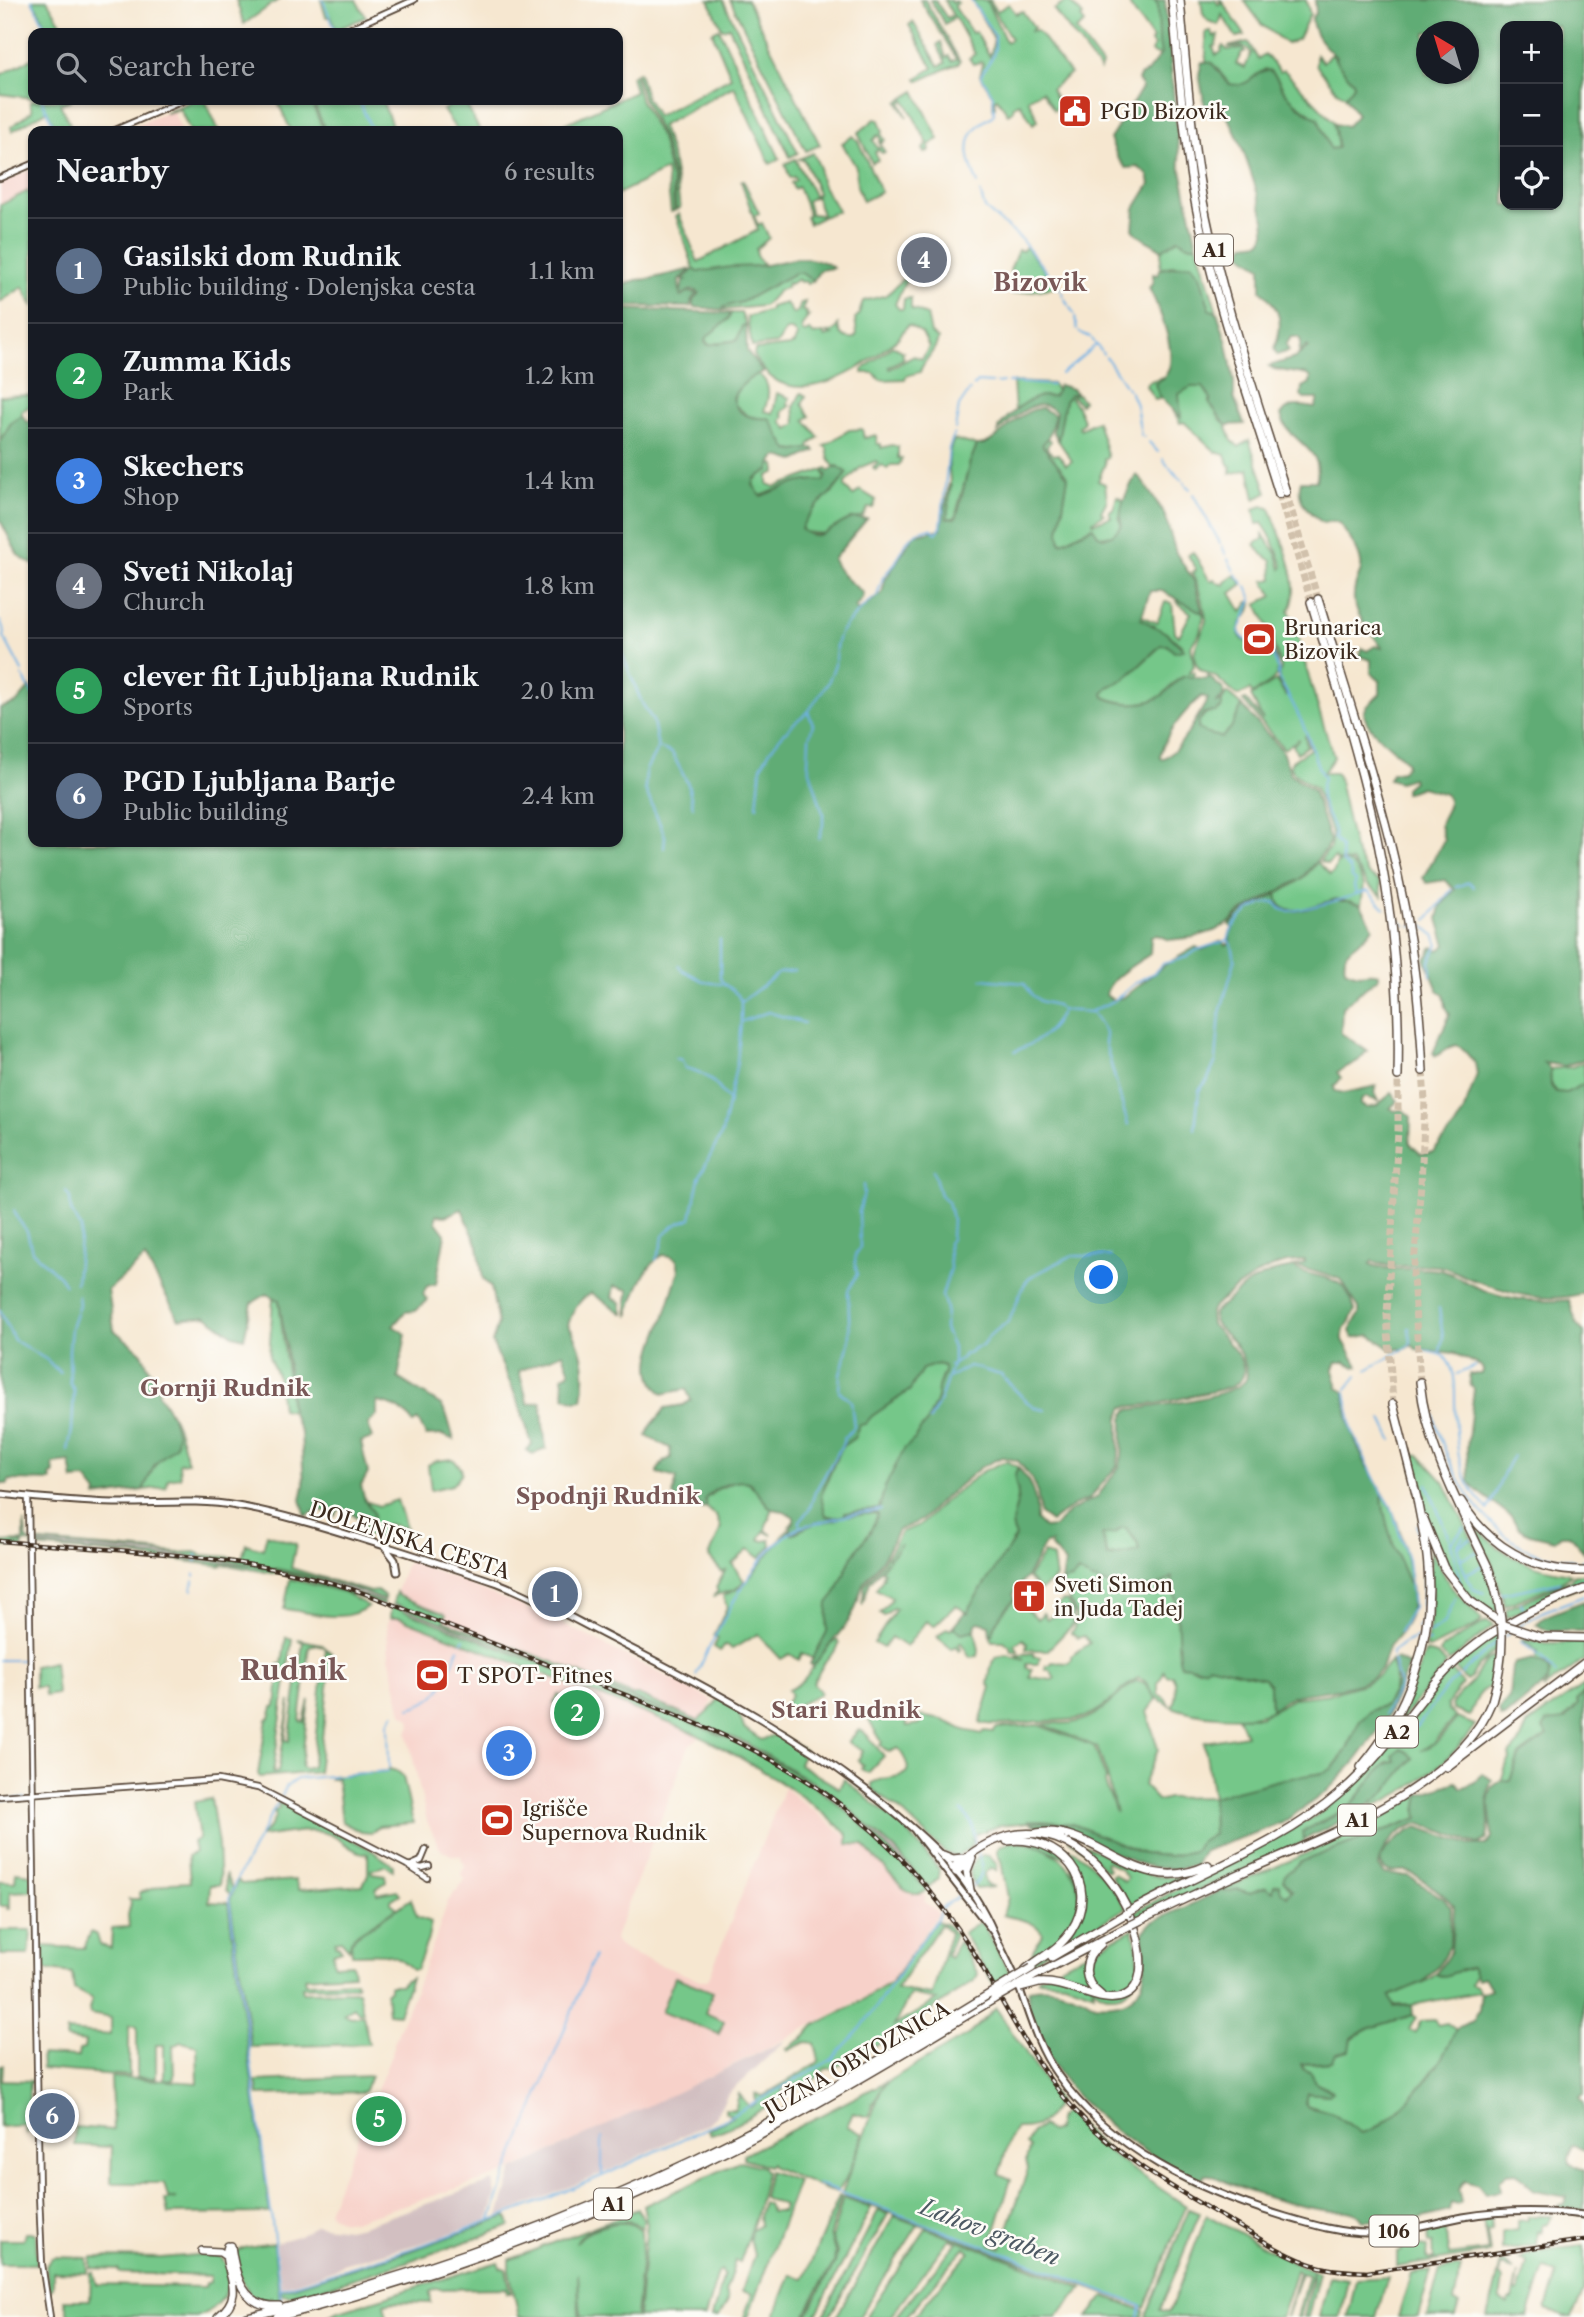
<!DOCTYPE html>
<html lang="en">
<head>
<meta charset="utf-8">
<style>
  :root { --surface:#171b24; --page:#242831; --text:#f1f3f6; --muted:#9ea1a6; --line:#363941; --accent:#b45309 }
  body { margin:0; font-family:"Libre Caslon Text",serif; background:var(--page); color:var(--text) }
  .controls { position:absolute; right:21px; top:21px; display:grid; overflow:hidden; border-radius:14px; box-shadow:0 2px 5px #0004 }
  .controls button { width:63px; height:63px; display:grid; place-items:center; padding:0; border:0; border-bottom:2px solid var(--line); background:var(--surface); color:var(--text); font:35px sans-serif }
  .compass { position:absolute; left:1416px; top:21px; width:63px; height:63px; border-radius:50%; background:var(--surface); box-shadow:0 2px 5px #0004; rotate:322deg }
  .you { position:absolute; left:1102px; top:1278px; width:24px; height:24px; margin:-18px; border:5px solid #fff; border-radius:50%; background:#1a73e8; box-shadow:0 0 0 10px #1a73e833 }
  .badge { display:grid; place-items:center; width:46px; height:46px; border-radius:50%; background:var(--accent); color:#fff; font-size:23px; font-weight:700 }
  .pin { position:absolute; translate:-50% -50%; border:4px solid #fff; box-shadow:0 2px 7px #0006 }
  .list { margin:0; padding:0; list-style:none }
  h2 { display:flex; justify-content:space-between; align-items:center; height:91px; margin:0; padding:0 28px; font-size:30px }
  h2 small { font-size:23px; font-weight:400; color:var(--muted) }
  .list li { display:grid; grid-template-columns:46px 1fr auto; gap:21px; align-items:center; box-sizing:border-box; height:105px; padding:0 28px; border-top:2px solid var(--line) }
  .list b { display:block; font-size:26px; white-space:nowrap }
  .list p { margin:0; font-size:23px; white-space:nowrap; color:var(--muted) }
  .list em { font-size:23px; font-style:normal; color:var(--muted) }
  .icon { flex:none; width:38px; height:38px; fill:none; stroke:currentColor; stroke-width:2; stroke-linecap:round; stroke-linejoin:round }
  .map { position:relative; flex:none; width:1584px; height:2317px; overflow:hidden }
  .search { position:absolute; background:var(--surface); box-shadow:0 2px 5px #0004; left:28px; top:28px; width:595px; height:77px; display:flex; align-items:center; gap:18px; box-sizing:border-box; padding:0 24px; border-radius:14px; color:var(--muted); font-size:26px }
  .panel { position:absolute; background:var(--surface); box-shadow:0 2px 5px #0004; left:28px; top:126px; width:595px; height:721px; border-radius:14px }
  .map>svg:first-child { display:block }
  .built { fill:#f7d1c9 }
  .industrial { fill:#d2bfc1 }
  .green { fill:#75c789; stroke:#587854; stroke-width:2; fill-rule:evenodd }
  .forest { fill:#60ac75; stroke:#4e6b4a; stroke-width:2; fill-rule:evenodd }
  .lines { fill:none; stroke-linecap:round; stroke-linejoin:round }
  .stream { stroke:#6fb1e4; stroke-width:2 }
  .motorway-tunnel { stroke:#d1c1ac; stroke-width:7; stroke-dasharray:7 3.5; stroke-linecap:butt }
  .secondary-casing { stroke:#574639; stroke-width:8 }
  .primary-casing { stroke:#574639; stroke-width:9 }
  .motorway-casing { stroke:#574639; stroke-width:10 }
  .secondary { stroke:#fff; stroke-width:4.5 }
  .primary { stroke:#fff; stroke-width:5 }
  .motorway { stroke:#fff; stroke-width:7 }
  .rail-casing { stroke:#3b2a1e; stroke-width:4.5 }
  .rail { stroke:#fdfcf7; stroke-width:2; stroke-dasharray:5; stroke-linecap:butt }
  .motorway-bridge-casing { stroke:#574639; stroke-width:10; stroke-linecap:butt }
  .motorway-bridge { stroke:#fff; stroke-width:7 }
  .labels { text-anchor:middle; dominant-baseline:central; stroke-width:5; stroke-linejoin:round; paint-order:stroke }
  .shield { fill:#fdfcf7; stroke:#75695f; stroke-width:2 }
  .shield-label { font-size:19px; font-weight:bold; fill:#3b2a1e }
  .poi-label { font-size:21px; fill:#3b2a1e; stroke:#fdfcf7; text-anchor:start }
  .street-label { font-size:21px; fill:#3b2a1e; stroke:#fdfcf7 }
  .neighbourhood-label { font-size:23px; font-weight:bold; fill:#795857; stroke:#fdfcf7 }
  .water-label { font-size:23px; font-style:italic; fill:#4d5963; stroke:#fdfcf7 }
  .quarter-label { font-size:24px; font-weight:bold; fill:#795857; stroke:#fdfcf7 }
  .district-label { font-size:28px; font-weight:bold; fill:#795857; stroke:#fdfcf7 }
</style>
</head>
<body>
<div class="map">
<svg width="1584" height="2317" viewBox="0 0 1584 2317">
  <rect width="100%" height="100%" fill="#fdfcf7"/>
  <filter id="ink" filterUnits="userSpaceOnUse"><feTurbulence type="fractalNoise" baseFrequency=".0143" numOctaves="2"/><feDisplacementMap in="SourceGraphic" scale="14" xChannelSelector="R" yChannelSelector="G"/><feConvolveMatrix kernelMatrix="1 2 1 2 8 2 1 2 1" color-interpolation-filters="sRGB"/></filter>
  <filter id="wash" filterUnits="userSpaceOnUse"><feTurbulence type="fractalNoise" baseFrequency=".00686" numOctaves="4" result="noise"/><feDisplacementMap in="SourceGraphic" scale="28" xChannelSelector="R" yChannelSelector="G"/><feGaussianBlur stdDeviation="1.57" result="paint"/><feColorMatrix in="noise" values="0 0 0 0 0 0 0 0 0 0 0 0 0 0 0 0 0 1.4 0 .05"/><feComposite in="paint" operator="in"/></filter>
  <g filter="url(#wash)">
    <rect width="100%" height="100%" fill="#f6e7d0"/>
    <path class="built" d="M172,109L182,131H126L146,121Z
      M33,169V202L28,191L0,205V182Z
      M411,1561L558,1621L712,1700L708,1711L699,1721L638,1695H632L553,1662L443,1620L445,1614L397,1595L396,1592L405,1566Z
      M390,1618H400L699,1736L689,1746L616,1935L615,1939L620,1947L628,1952L699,1980H708L784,1788L846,1836L847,1845L856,1843L863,1845L920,1894H922L926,1897L924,1901L937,1911V1915L891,1983L793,2035L635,2113L500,2175L352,2221L340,2220L332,2216L328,2211L394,2048V2043L435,1940L448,1901L465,1880L461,1874L465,1866L460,1855H451L440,1849L427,1821L407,1732L411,1726L410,1719L402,1713L389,1656L387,1631L388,1621Z"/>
    <path class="industrial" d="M32,1542L262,1564L323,1578L375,1596L384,1600V1603L309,1578L277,1570L219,1562L32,1545Z
      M393,1603L744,1742L814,1783L846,1806L895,1850L929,1888L927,1890L893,1853L852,1815L813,1786L776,1763L721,1735L392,1606Z
      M786,2040L727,2095L715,2117L706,2124L615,2168L499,2216L513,2170Z
      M493,2181L496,2194L488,2220L422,2243L342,2264L335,2269L281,2287L276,2242L298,2236L316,2225L347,2229L362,2226Z"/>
    <path class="green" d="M32,0H47L67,33H47L41,15Z
      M236,0H278L244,24Z
      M321,0H356L366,17L336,30L331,17H326Z
      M709,0H723L798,153L790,157L729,27L722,29Z
      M730,0H747L820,145L806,151Z
      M920,0H925L960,61L959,63L919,81L917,78L933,68L909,25L913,22L939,66L946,63L937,45L941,42L946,58L949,56L952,61L957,59Z
      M930,0H935L947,18L953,15L944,0H950L952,3L956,1L958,3L954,6L972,33L976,32L990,57L994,39L972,0H986L1006,42L1011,39L987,0H990L997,11L1009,4L1016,14L1022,11L1034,27L1031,31L1036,30L1040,34L1070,74L1051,89L1060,106L1054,110L1042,91L1028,99L1038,120L1033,124L1020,103L1013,106L1014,110L1008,114L997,98L995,99V107H993V96L980,75L983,64L981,62L973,64L969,58L975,54L955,17L945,24Z
      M1068,0L1083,16L1081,18L1085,23L1076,30L1102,65L1100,70L1054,10Z
      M1129,0H1158L1162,57L1151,52L1154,46L1151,42L1153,39L1130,6Z
      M1201,0H1215L1219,5L1221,3L1219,0H1221L1245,35L1236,37L1222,15L1219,25L1208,21L1203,14Z
      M1244,0H1306L1310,14L1298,39L1287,44L1262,25Z
      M719,29L780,159L770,164L734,86L661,126C673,151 676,180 680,208L676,210L674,181L663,138L643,98L636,73L639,72L646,97L657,116L731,77L712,32Z
      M1211,31L1214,37L1218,35L1216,45L1213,47L1216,55L1222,52L1221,48L1223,46L1227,50L1243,48L1245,52H1242L1236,64L1245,68L1251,53C1244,42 1237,48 1228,47L1248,42L1258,59L1265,54L1280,72L1284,70L1335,123L1338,148L1330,149C1327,140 1322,125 1316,118C1309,111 1297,105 1290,98C1279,87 1280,74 1265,69C1259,73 1253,80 1247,84C1225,96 1222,63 1206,61V32Z
      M1331,54L1354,83V87L1345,96L1337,91L1316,65V55L1323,62Z
      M33,58V98L0,94V75Z
      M634,74L640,99L661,138L672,182L674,211L671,212L666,170L618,194V131H610L607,127L599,131H549L635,92L631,76Z
      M915,91L939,139L929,145L930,150L925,153L923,149L928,144L905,100L901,103L907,117L898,102Z
      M35,100H72L60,104L70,124L57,131L47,111L12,131L11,127L32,111L30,102Z
      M195,100H205L219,131H190L180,109L165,113Z
      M277,100H310L324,131H291Z
      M312,100H382L394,131H326Z
      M444,100H464L480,131H457L443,110L448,107Z
      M875,119L879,120L883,132L881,134L885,140L880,144L879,142L881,140L878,135L873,140L877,148L881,146L885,152L882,153L879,150L875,152L878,160L872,163L858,133Z
      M853,136L858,141L881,192L863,201L857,186L856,167L842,143Z
      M813,153L820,168C816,183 832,197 838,211L823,217L815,195L818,193L804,160L799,159Z
      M795,159L813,193L814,197L807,201L811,214L820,215L821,218L809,224L806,217L809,215L798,187L794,189L791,183L796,180L794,177L790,178L785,164Z
      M743,180L759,213L754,216L758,225L762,223L769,238L756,249L757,257L764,265L698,272L694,269L676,216L679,214L698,262L758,230L741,181Z
      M28,191L33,202V307L23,287L0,302V205Z
      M1178,239L1188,245H1197L1217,312L1210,310L1200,275L1174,265L1160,269L1162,242Z
      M1026,247L1058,287L1012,294L1005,279L1011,277L1010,270L1018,250L1022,251Z
      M801,272L813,281L807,284L805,281L800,282L798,279L790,284L788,283L786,288C775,289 772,301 763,306L723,310L724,307L742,302L795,273Z
      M904,278L906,280L895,304L899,309H903L904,299L911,298V309L927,315L931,334L938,339C936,352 923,360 920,372L906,376L905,379L880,380L874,373H863L862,370L893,346L904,352L902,354L904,358L889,367L890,369L914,356L922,359L929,347L922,333L908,325C904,329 902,334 898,338C893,344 886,347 881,352C844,381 782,412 754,355L755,350L790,346L794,344L797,336L792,330H786L777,344L752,347L747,317L770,310V307L786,303L793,314L798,311L801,303L805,302L802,311L807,312L806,316H809L802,325V332L806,333L809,330L814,335L823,333L825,337L832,335L827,333L834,331L838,325C839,335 844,339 854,338L857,334L855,319L859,314L863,301L887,295Z
      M731,313H741L746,325L742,326L737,340L708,345L706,337L729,319Z
      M1182,370L1206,386L1213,396L1218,416L1226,425L1232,441L1239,447L1249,440L1267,493L1255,499L1249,469L1230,474L1231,468L1225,455L1216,452L1184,422L1180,423L1166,397L1155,400L1146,386L1148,382Z
      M758,374C772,383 769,398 764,411L773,413L777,393L790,398L787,404L790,406L782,412L784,417L781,421L788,429L796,424L794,407L801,393L806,396L802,404L810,416L805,420L819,437L809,445L810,449L795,451L788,450L769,419L749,417L734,404C732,390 747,379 758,374Z
      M1013,382L1053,384L1058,392L1051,397L1040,396L1015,411Z
      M1071,394H1077L1083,401L1080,404L1073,396L1071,398L1077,406L1084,422L1079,426L1080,429L1097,421L1108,457L1104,459L1105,464L1098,481L1105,484L1107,500L1101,512L1104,514L1093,521V523L1111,517L1109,511L1113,509L1117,497L1125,501L1119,519L1122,527L1112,535L1100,537L1092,527L1060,544L1059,531L1068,477L1042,445L1048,438L1051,441L1047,446L1048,450L1054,455L1058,454L1066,465L1072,461L1058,440L1065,401Z
      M29,395L32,405L22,411V415L11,423L0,441V396Z
      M862,429L864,438L876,435L877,444H881V448L892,445L898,447V458L902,459L899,465H891L887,469L882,465L875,470L873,467L878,463L876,461L861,467L845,483V487L853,496L860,490L876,500L873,508H868L863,516L842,524L827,534L803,532L801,525L822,499L833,492L846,475L837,466L834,467L829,459L827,448L824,446L849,430Z
      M954,440L977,445L970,462L955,518H947C948,508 950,499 950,489C951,473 944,457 954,440Z
      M771,463L775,465L776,472L768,476V484L775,487L823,470L826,479L824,482C804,477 780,489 761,496L755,491L753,482Z
      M1262,506L1270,508C1279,534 1305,586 1289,611C1298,629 1300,644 1305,663C1313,694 1324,726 1334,757L1323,773H1335L1338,776L1354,849L1367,873L1380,882L1382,896L1368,885L1352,862L1337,861L1335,858L1327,864L1320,861L1330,848L1332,835L1315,788L1294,773L1290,766L1292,761L1310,749L1307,735L1305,736L1307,746L1297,753L1293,745L1299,739L1284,749L1243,701L1246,700L1263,720L1251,696L1276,681L1287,697L1278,681L1281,667L1272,640L1274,639L1257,604L1273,596L1264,581L1273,579L1272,561L1262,554L1255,544L1263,539V535L1276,552L1281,569L1283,566C1277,550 1272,536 1262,523L1257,524L1254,509Z
      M1193,552L1210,581L1214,579L1218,583L1225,585V582L1235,575L1243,584L1231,593L1242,612L1249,602L1252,603C1251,614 1247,613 1242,622C1230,643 1258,646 1272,649C1285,677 1275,680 1252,694L1250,690L1238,696C1231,691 1224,684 1217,678C1211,674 1203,673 1198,667C1187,650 1204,636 1206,620C1206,612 1196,579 1192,573L1196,569L1188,555Z
      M1178,600L1198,609L1204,615L1200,632L1191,646L1194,666L1189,673L1194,672L1193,678C1175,672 1172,691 1158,698C1143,706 1119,704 1104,697L1103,693L1108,687L1125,679L1163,644L1182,646L1168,634L1141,619V616L1157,623L1165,602L1172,603L1175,632L1179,636L1191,613L1177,602Z
      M1227,693L1242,706L1231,728L1222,737L1207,734L1198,728L1199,721L1207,712H1216L1221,709L1222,701Z
      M1317,862L1330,875L1334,871L1337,863C1354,859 1357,872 1364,885L1361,905L1337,899L1300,910L1283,909L1278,901L1277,894C1294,885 1306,878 1317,862Z
      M1584,1062V1084L1566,1093L1556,1092L1551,1086L1550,1069L1572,1067Z
      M273,1298L279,1300L291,1411L281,1409L277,1375L269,1357Z
      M938,1364L945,1368L939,1384L936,1404L928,1421L901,1458L885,1487L879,1509L845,1516L874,1513L879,1514L870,1532L852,1556L836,1593L828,1603L827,1632L813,1659L802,1653L799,1660L790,1654L781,1659L758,1634L732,1649L726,1645L720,1651L714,1647L718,1638L714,1636L727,1607L723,1596L743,1586L788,1530L792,1534L815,1523L839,1518L825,1515L821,1496L841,1447L854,1438L859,1425L910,1390L922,1369Z
      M171,1414C181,1429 181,1445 188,1462L179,1463L180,1477L168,1479L166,1487L143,1490C147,1482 151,1471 156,1464C175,1439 181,1449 171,1414Z
      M1414,1454L1419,1455L1444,1482L1479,1553L1492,1586L1498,1610L1490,1613C1435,1572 1428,1520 1411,1458Z
      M453,1459L461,1468L462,1473L452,1485L431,1490L428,1465L435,1461Z
      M1006,1461L1018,1467C1011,1481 1018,1482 1018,1495C1018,1510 1007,1522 1016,1536L997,1569L970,1606L968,1614L956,1605L934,1626L926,1621L906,1647L891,1637L883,1648L874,1643L896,1609L893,1608L884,1616L880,1613L892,1598L876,1589L884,1577L882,1576L884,1572L881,1570L901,1544L870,1582L862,1605L865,1585L890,1552L901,1532L922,1524L942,1503L983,1471Z
      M739,1480L749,1482L771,1509L770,1518L766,1525V1530L772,1535L764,1531L759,1539L763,1541L770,1540L771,1546L760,1558L749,1549L732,1564L744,1581L736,1589L713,1596L718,1591L716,1588L725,1571L722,1572L709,1557L721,1528L716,1516L706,1507L705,1499L718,1489Z
      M1383,1493C1400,1520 1406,1552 1411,1583H1409C1400,1564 1379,1512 1383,1493Z
      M397,1500L406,1528L386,1524V1540L362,1533L367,1522L374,1517L373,1512L365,1501L379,1506Z
      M24,1522L27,1541L178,1553L195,1552L203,1555L242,1558L246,1544L263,1549L267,1534L296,1544L291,1568L370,1592L377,1591L385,1597L384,1600C269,1554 154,1554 32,1542L14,1543L23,1544L22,1548L0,1546V1542L24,1541Z
      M1473,1527C1481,1531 1490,1541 1498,1547C1521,1564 1545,1570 1571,1574L1562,1582L1505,1606L1492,1563Z
      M1121,1528H1125L1137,1542L1139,1552L1108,1556L1102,1535L1113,1533Z
      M32,1545L256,1566L309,1578L384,1603L383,1606L341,1590L277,1572L276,1574L223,1564L221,1566L163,1558L161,1561L129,1555L48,1548L36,1547L34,1549Z
      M1430,1548L1449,1584L1482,1620L1477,1625L1429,1649L1425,1648C1435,1609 1431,1585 1430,1548Z
      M1044,1553L1053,1558L1056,1578L1040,1591L1028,1578Z
      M1078,1572C1095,1581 1133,1593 1153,1587C1159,1585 1167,1580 1172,1577L1177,1607L1179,1659C1186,1666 1198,1672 1208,1665L1264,1678L1270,1685L1271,1710C1250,1722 1195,1716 1172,1707C1177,1697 1177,1684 1172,1675L1167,1676L1164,1671L1158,1683V1694L1165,1698L1170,1706L1154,1696L1145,1681L1138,1678C1124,1685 1114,1701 1100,1709C1077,1724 1065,1719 1041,1721C1020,1723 1001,1727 980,1723L991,1687L988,1684L991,1666L996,1657L1007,1655L1024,1660L1017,1655L1033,1653V1656L1041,1657L1038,1664H1027V1668L1032,1669L1030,1677L1052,1680L1055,1678L1050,1670L1045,1669L1046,1665H1050L1052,1662L1068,1663L1071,1660V1656L1090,1643L1084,1636L1078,1638L1071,1633C1085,1615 1066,1599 1062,1581L1072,1579Z
      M1575,1574H1584V1585L1545,1599L1507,1618L1506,1609L1569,1581Z
      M290,1579L343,1592L368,1606C344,1625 312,1612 284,1609Z
      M396,1592L399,1596L446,1614L444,1621L553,1662L632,1695H638L698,1721C706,1712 712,1711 718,1698L738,1710L744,1728L761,1740L778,1734L805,1751L799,1764L839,1788L844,1779L906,1830L939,1869L938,1878L929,1888L895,1850L846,1806L814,1783L744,1742L393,1603Z
      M1015,1599L1038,1619L1043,1613L1047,1619L1060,1613L1058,1605L1063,1601H1068L1073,1612V1624L1048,1650H1026L1027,1643L1023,1639L1015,1644L1018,1651L1012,1652L1011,1647L1004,1641H992L990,1634L992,1635L994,1624L1000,1614Z
      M391,1606H392C470,1636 548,1667 625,1697C690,1722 756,1746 813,1786C856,1815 892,1851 927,1890C919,1896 914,1895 905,1890L863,1845L848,1844V1835C802,1791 743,1757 687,1730L400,1618H390L391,1608H395Z
      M1487,1621L1494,1625L1449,1662L1440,1653L1442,1648Z
      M953,1627L962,1633L975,1630L979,1650L978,1656L970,1657L961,1642L959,1644L961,1650L959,1651L956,1646L952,1649L937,1637L947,1628L950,1630Z
      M1500,1630V1647L1478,1665L1471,1678L1466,1681L1454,1667Z
      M286,1637L292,1639L273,1773L278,1772L290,1701L285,1740L289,1741L303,1642L297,1639L321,1644L332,1654L318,1772L260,1777L258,1774L267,1719L270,1718L273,1707L276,1706L279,1677L273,1676L274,1671L278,1672L279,1664H282ZM318,1644L326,1648L312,1767L305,1769L301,1767L309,1700L304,1722L300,1721L309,1646Z
      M1521,1639L1546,1643L1584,1642V1660L1543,1689L1548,1681L1550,1672L1545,1663L1537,1661L1536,1657L1538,1652Z
      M837,1640L839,1643L837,1649L826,1660L813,1683L821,1693C810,1701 801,1700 793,1711L784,1706L791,1695L788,1690C814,1679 816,1652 837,1640Z
      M1425,1652L1437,1655L1446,1665L1392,1731L1407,1700Z
      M1499,1656L1493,1685C1477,1692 1476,1700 1470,1716L1453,1710L1451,1705C1457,1695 1463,1691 1471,1683C1481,1672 1480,1658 1499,1656Z
      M1391,1661C1398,1679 1395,1689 1385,1705L1375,1708L1354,1732L1346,1751L1330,1771L1213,1797L1204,1742L1246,1735L1238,1717H1260L1295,1698L1329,1694L1363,1684L1379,1675Z
      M54,1662L57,1694L45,1696L44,1687H34V1666Z
      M1451,1669L1462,1684L1447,1705L1448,1710L1456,1716L1434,1742L1421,1751L1438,1741L1457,1718L1475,1725C1453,1760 1411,1791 1373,1806L1372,1804C1387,1790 1398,1773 1412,1759L1388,1762L1349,1807L1302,1832L1304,1842L1136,1919L1134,1912L1316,1816L1345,1793Z
      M1136,1681L1144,1683L1156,1699L1147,1712L1158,1749L1143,1785L1158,1801L1168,1798L1212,1797L1213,1835L1199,1843L1194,1851L1170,1856L1143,1854L1073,1824L1041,1821L1001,1825L974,1835L971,1847L957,1857L944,1852L899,1809L872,1789V1783C889,1772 925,1785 898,1748L889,1752L880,1745L882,1742L869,1721L878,1713L883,1719L888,1716L891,1720L905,1717L907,1726L920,1724V1716L943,1720L964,1730L982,1734L984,1731L993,1732L997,1728L1038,1725L1094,1746L1106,1779L1105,1783L1116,1813L1107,1775L1097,1747L1042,1724C1053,1722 1065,1725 1076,1722C1105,1715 1114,1695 1136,1681Z
      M1584,1685V1692L1577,1700L1578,1705L1547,1736L1520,1755L1510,1780L1501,1781L1507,1764L1510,1760L1509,1754L1520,1742L1527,1725Z
      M558,1695L563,1697L565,1695L592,1706L587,1718L583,1717L576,1734L568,1731L571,1723L563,1718L567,1709L554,1704Z
      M859,1730L866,1734L884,1756L868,1773L861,1769L863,1766L858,1760L863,1751L848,1742Z
      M389,1769L397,1771L403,1776L413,1823L379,1826L370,1833L361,1832L342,1822L337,1778L330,1779L332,1776L388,1771Z
      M1420,1794L1417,1812L1418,1818L1300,1862L1291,1870L1285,1881L1292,1890L1286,1896L1281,1891L1279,1884H1276L1273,1892L1262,1888L1250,1893L1237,1889L1230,1892L1220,1891L1342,1838L1380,1819Z
      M211,1799L218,1845L220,1885H210L209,1902L228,1903L270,2213L168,2214L165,2200L177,2198H168L164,2183H111L112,2147L74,2145L75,2127L113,2130L111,2077L198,2083L197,2046L182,2042L173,2046L174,2078L172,2080H164V2045H156V2078L137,2077V2026L129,2025V2076L42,2069L41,2055L78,2057L79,2050L84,2049L85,2042L66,2039L67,2031L111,2035V2018L90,2014L89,2009L92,1999L74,1989L72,1973L40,1969V1946L84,1948L91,1932L97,1935L100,1945L111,1948L112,1928L129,1927L128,1915L131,1903L128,1899H140L139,1893L171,1883L190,1882L188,1856L195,1852L193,1842L199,1838L194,1802Z
      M278,1802L368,1848L393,1865V1870L385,1865L371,1870L372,1873L385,1875L386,1882L376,1889L377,1894L397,1890L400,1894L391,1900V1903L397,1908L355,1935L351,1941L349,1949L341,1940L335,1941V1945L339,1946L342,1950L333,1953L334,1965L352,1964L354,1974L304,1977L305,1983L356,1981L357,1986L302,1987L303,1992L358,1991L363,2012L359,2013L354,2007L343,2014L352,2017L363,2015L369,2044L251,2047L230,1900L233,1891L231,1895L226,1890L225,1874L233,1890L238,1880L241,1884L295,1880L299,1890L363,1885L368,1874V1854C349,1852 343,1838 326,1833C309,1828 278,1835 260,1837L271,1825L276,1815L274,1812L279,1808Z
      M1022,1837C1073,1837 1100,1868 1126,1908L1065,1944L1083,1899L1069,1859Z
      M1068,1839C1110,1851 1137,1884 1186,1876L1130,1905L1111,1876L1114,1874L1124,1882L1127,1878L1120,1869L1106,1861L1105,1863L1109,1869L1106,1871L1089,1854Z
      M1011,1842C1053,1840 1094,1877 1074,1920C1066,1939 1048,1951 1032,1963C1031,1943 1038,1948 1043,1934C1034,1919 1018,1920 1003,1915L1008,1898L1001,1861L997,1854L999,1846Z
      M984,1855L990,1856L997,1864L996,1871L991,1867L984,1874L986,1884L994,1887L976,1889C968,1875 966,1861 984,1855Z
      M16,1872L31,1874V1891L10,1892V1909H8V1906H0V1881L15,1882Z
      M411,1899L417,1917L431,1922L428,1939L416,1970H412C396,1949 376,1954 352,1954L351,1943L356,1936Z
      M936,1921L947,1924L955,1935L946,1956L950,1958L958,1942L961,1944L978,1974L975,1980L929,2012L886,2037L878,2045L858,2056L855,2055L834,2068L825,2069C815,2084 799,2086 783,2087L782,2097C759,2110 739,2126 711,2134L708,2130L732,2117L725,2112V2109L735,2110L739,2094L750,2107L756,2103L755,2094L763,2096L816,2064L819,2061L815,2043L806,2042L787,2051L786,2049L805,2037L815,2025L853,2006L891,1982ZM941,1924L950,1933L932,1995L896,1989ZM910,1995L937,2000L894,2026Z
      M981,1921L1011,1975L994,1985L963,1933Z
      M1133,1929C1137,1945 1141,1963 1136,1979C1131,1995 1105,2002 1094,1987C1090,1982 1089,1972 1088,1966L1099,1947Z
      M0,1930H31L29,1955H0Z
      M1089,1952L1086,1958L1094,1993L1065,1982L1038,1980V1978Z
      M1471,1967L1476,1975L1474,1976L1471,1984L1477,1986L1479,1992L1412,2005H1391L1390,1996C1405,1985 1423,1988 1437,1973L1440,1976H1444Z
      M675,1977L713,1992L705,2013L724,2021L719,2034L661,2012Z
      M411,1978L398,2014L388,2013L386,1993L390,1989V1985H400L405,1980Z
      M996,2008L1058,2101C1048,2122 1039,2129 1016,2128L1010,2138L999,2174L1011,2179L991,2244L1001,2248L1028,2169L1026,2160L1030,2147L1026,2145L1032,2132L1042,2126L1050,2132L1056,2130L1059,2116L1066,2111L1098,2143L1127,2166L1186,2206L1145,2308L844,2196L842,2193L882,2088L890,2080L969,2034Z
      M1413,2015L1416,2017L1409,2030L1415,2033L1421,2021L1434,2020L1438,2025L1447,2023L1456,2030C1448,2059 1391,2129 1361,2133L1333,2113L1306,2105V2093L1328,2095L1331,2090L1317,2084L1311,2073L1303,2069V2063L1311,2064L1332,2062L1336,2054C1354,2046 1344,2055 1351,2038L1370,2028Z
      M0,2065H3L2,2080L33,2081L29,2084V2115L33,2117L34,2128L26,2133L25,2125L0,2127Z
      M371,2076L364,2092L258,2095L256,2081Z
      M885,2082L874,2103H871L873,2105L868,2117L853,2113L847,2126L862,2134C858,2148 847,2184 836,2192L829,2191L773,2167L771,2164L769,2166L743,2158V2155Z
      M741,2161L763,2167L766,2172L756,2216L740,2262L735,2261L726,2291L728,2300L719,2317H712L724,2275L721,2270L718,2273L705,2317H638L647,2223L643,2206Z
      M769,2171L798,2181L748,2317H744L752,2294L742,2291L754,2255L750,2239L751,2231L760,2225L759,2216L763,2202L768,2204L771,2212H782L784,2206L763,2197Z
      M839,2196L841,2197L830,2234L835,2253L834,2263L816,2292L806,2315L805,2317H774L791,2274L804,2279Z
      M843,2198L871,2208L815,2317H807L818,2293L835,2264L837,2252L832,2238Z
      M638,2209L644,2220L642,2228C637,2225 633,2221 627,2221C613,2220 580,2230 576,2243C582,2232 611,2221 626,2223C632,2223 637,2227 641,2231L642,2253L636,2317H581L578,2273L579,2317H519L509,2271V2260Z
      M1189,2209L1200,2213L1160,2310L1169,2312L1207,2215L1290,2261L1319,2273L1308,2317H1304L1312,2281V2272L1300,2317H1297L1308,2275L1301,2273L1286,2317L1299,2272L1296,2270L1281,2317H1146Z
      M878,2211L888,2214L829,2317H823Z
      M507,2216L510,2226C459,2245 407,2262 355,2278C332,2285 305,2297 281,2294V2290L413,2250Z
      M894,2216L918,2225L859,2317H836Z
      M1528,2216H1551L1547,2224L1542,2225V2233L1538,2231L1537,2245L1502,2250V2232L1518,2230V2221L1528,2220Z
      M1490,2219L1492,2230L1487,2231L1490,2252L1397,2267V2252L1401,2251V2247C1417,2243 1414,2246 1428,2247L1427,2259H1434L1433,2244L1429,2243L1427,2228L1446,2224C1446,2232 1447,2247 1449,2255L1488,2250L1483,2221Z
      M926,2228L1083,2288L1056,2317H913L970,2252L965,2247L906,2317H896L957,2242L949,2239L890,2317H866Z
      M25,2233H36L37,2264H0V2240H23Z
      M274,2243L280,2303C271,2302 261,2302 253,2296C245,2289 229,2259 240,2250C248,2245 264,2245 274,2243Z
      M1584,2246V2291L1572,2317H1565L1546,2309L1557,2274L1544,2268L1528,2317H1488L1501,2263H1504L1513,2270L1501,2266L1499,2275L1503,2279L1500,2300L1508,2304L1509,2300H1512L1518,2273L1515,2292L1518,2293L1527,2264L1526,2261L1520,2259C1537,2248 1564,2249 1584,2246Z
      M196,2255L221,2257C239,2280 221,2309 196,2317L68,2315L64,2300H90L91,2272H94L97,2285L205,2287L206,2283L210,2282V2276L120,2273L118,2269L91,2268V2258L93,2257L161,2258Z
      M55,2257L87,2258L88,2273L53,2272V2288L49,2291L46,2266L51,2258Z
      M498,2262L500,2267L506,2269L511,2293H507V2288L435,2289L430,2292L431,2303L393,2302L384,2304L387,2317H326L339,2311Z
      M1461,2267L1454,2302L1459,2304L1455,2317H1427L1440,2270Z
      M1431,2271L1418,2317H1398L1411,2274Z
      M1329,2276L1348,2279L1340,2317H1319Z
      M1388,2277L1376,2317H1348L1356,2279Z
      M1105,2296L1144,2311L1143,2317H1088Z"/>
    <path class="forest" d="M1154,0H1165L1180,165L1197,245H1188L1178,239L1162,250C1152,242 1139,239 1133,229L1135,208L1150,184L1148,175L1138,167L1126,168L1118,158L1110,139L1142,88L1138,80L1140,76L1147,72L1161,54L1159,44L1158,5Z
      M1315,0H1584V1059L1565,1066L1544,1063L1550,1069L1551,1086L1556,1092L1566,1093L1584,1084V1293C1542,1305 1512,1293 1473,1280C1462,1276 1454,1270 1443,1267C1419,1262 1394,1271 1372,1261L1370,1264C1391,1273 1416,1266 1439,1270C1453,1272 1462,1281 1474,1286C1505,1300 1536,1303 1569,1300L1577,1325L1584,1332V1552L1569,1535H1561L1555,1540L1530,1534L1518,1528L1512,1517L1474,1488L1469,1481L1467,1447L1474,1389L1471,1386L1469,1374H1482L1483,1370L1481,1366L1454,1353L1416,1349L1412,1345L1403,1350L1397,1348L1393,1350L1370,1335L1353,1338L1350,1331L1359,1314V1308L1340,1279L1295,1266L1305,1263V1260C1298,1262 1291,1261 1284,1263C1255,1272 1231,1290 1210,1311L1211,1324C1225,1340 1266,1374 1228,1388L1156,1404L1124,1407L1119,1418V1456L1117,1466L1089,1499L1074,1505L1051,1522L1040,1514L1037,1491L1031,1478L1018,1461L1002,1457L981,1467L939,1502L922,1520L898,1530L885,1555L863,1584L855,1609L848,1622L813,1666L810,1664L827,1632L828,1603L836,1593L852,1556L870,1532L878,1514L874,1513L844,1516L845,1513L879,1509L885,1487L904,1449L917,1437L920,1430L928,1421L937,1399L938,1387L944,1373V1366L938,1364L922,1369L910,1390L872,1416L865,1424L859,1425L854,1438L841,1447L827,1478L821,1496L826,1516L835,1518L843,1516L835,1520L815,1523L792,1534L789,1527L794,1521V1517L784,1511L771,1509L749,1482C733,1479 715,1487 705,1499L706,1507L703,1509L696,1501L683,1507L673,1495L677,1478L657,1473V1471L664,1461L671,1458L670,1448L647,1436C648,1425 660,1418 665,1408L683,1405L691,1400L686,1389L663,1394C638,1373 655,1343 664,1318C669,1302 674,1286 679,1270L677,1260L671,1256L662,1255C643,1268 634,1295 628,1317L627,1300L629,1290L614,1286L612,1298L621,1302L623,1314L591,1293C579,1299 572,1312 568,1325C584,1347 587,1373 582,1400L576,1401L565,1397L562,1377L570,1372L563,1353L519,1371L528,1404L541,1402L546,1449L533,1454L526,1450L532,1444L518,1401L492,1342L498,1324L491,1287L483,1279L478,1246L462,1209L445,1216L436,1215V1222L445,1234L436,1284L427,1286L423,1294L427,1300L415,1311L405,1312L393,1326L406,1334L398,1378L441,1405L447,1416L454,1440L443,1435L426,1436L418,1420L413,1423C406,1411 391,1404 377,1402V1415L368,1424L372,1438L361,1442L368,1473L361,1486L365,1501L373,1512L374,1517L367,1522L340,1508L335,1516L319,1509L306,1516L301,1500L304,1485L301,1433L291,1411L286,1345L279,1300L267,1294L252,1303L244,1338L233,1335L206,1316L179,1319L145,1258L108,1290L114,1330L141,1352L158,1387L159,1395L171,1414L177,1434L176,1445L155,1464L143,1490L96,1497L97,1493L86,1479L73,1480L70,1462L53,1464L54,1474L50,1475L51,1481L9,1480L8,1484H0V708L16,703L30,687L33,692V842H618V309L731,313C725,328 710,329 705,341L708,345L737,340L742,326L746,325L747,351L763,372C751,376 739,386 733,397C735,416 754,419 769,418L788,450L795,451L813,448L815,451L795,461C781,458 774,449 770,470L755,478L753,485L761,496C780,489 804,477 824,481L827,476L823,470L827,468L829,471L837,466L847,473C835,494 810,506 801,529C822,547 836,520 855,518C859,518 863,519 867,519L833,559C838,574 852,583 863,593L862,599L855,607L858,611L882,593L885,580L914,535L941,529L949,484L951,485L947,518H955L957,516L970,462L977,445C999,446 1014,410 1042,408L1055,415L1048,438L1042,445L1068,477L1059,531L1061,543L1093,527L1098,535L1104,538L1112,535L1122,526C1116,509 1128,491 1136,475L1140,478L1164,513L1176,553L1194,581L1203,613L1162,591H1150L1141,619L1168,634L1184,650L1174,652L1167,645H1161L1125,679L1108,687L1103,693L1104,697C1121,705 1148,707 1164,694C1171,688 1175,680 1185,676L1207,679L1208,676L1224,690L1223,697L1215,704L1222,701V707L1216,712L1204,713L1199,721L1198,728L1207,734L1222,737L1231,728L1242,706L1281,749L1291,774L1313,790L1330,841L1325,851L1301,879L1239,913L1229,923L1217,930L1195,937L1169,940L1157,935L1151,936L1150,954C1137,963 1108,978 1106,995L1113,1000L1124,997L1163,966L1196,947L1202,950L1222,941L1226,945L1230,943V933L1233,929L1230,925L1240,914L1277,894L1279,904C1292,920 1321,902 1337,899L1340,901H1349L1361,905L1373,927C1363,946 1340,944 1345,969C1364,979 1365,969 1379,974V977L1342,1007L1341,1033L1367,1051L1358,1061L1337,1072L1341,1078L1334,1087L1335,1091L1344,1093L1376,1086L1374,1093L1378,1101L1366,1097L1361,1101V1105L1367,1108L1376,1106L1392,1093L1398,1101L1390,1108L1395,1111L1402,1109L1411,1117L1410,1144L1421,1154L1433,1152L1454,1128L1463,1113L1477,1074L1475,1063L1462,1048L1456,1045L1450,1047L1436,1056L1433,1053L1450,1014L1446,1007L1444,994L1438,990L1425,959L1429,955L1431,948L1434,947L1439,950L1446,945L1438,919L1441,906L1455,889L1445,880L1427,883L1423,878L1444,840L1440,825C1442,813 1454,807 1445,794L1421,787L1405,793V788L1413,781L1412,778L1399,782L1389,779L1392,773L1402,771L1407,765L1406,761C1398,752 1358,725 1365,710C1367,705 1376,698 1380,694V681L1371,673V660L1360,656L1362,648L1367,651L1375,646L1382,648C1373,634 1356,617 1354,600C1353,591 1356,582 1360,573C1366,557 1348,536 1339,523L1333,521L1323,523C1309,513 1295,500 1301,481H1316C1326,446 1288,444 1281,415C1291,402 1302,406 1315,408L1318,399H1304L1301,395L1302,387L1310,383L1311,378L1308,375L1274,369L1269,366L1295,358L1308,347L1307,346L1299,352L1301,341L1298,337H1291L1286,345L1289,351L1277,355L1274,348C1285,324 1280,308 1261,290V267L1245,257L1242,252L1245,244L1261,242C1262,240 1265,235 1265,232C1266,212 1238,129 1225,114L1212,112L1205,107L1199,74L1202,62H1211L1229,84C1253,88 1250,72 1269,70C1278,76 1277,80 1282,88C1290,100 1305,113 1318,118L1330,149L1338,148L1334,124L1347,126L1357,115L1345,96L1353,87L1354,83L1335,60L1336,57C1324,45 1312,35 1312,17L1316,13ZM1505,26H1558V205H1505ZM1426,32H1468V74H1426ZM1202,696L1208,699C1197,717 1182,750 1162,759L1160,756C1164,735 1186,709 1202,696Z
      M798,258C808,258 828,261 833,268L820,270L813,281L801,273H795L742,302L724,307L723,310L693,307V300L700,293C693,287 686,292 680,297L688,292L698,293L692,299L690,307L618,306V288L636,280L649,279L692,269L679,280L680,296L683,282L686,280H682L694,269L698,272L730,267L761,266Z
      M1191,264L1200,275L1210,310L1217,312L1227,343L1234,381V397L1244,424L1226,425L1209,403L1211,399L1203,387H1191L1179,394L1181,418L1159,396L1155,384C1158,381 1165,377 1167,373C1178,352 1159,308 1149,288L1153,283V274L1158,275L1160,269Z
      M1059,385L1072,389L1077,394H1071L1065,401L1058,440L1053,431L1056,412C1037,393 1012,419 998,432V428C1008,416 1022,402 1038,397C1044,395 1049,397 1054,396Z
      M22,415L27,422L33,421V565L18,555L0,520V441L11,423Z
      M1293,1267C1320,1283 1343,1268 1355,1310L1348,1325L1343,1330V1340L1358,1366L1355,1367L1345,1362H1337L1333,1370L1338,1388L1345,1392C1346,1428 1363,1463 1383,1493C1379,1511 1400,1564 1409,1583H1411C1414,1611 1409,1625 1390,1645C1384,1653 1385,1662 1380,1670C1364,1690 1322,1690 1299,1695C1288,1697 1279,1704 1271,1710L1270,1685L1264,1678L1208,1665L1203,1668L1181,1665L1179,1659L1177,1607L1172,1577C1153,1596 1100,1588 1078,1572L1072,1579L1062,1581L1065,1563L1051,1547V1543L1045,1544L1027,1576L1013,1594L1015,1599C1005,1611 995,1618 993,1634H990L989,1625L979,1622L976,1624L975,1630L962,1633L953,1627L965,1612L968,1613L970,1606L1015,1539L1016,1536C1007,1522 1018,1510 1018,1495C1018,1481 1011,1481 1018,1467C1032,1483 1038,1499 1036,1520L1044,1528L1054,1527L1070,1511L1097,1497L1119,1467L1122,1456L1123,1418L1127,1410C1146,1408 1240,1396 1246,1379C1249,1369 1242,1356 1237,1348C1230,1335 1213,1329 1213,1313L1247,1284L1274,1271ZM1121,1528H1126L1137,1542L1139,1551L1108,1557L1102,1535L1115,1533Z
      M1584,1601V1631H1548L1536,1624L1546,1616Z
      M1396,1659L1409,1665L1387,1717L1376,1734L1354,1763L1326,1792L1282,1823L1204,1851L1199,1857L1196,1865C1151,1879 1117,1852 1077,1836C1062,1830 1045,1830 1030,1823L1029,1821L1073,1824L1143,1854L1170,1856L1194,1851L1199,1843L1213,1834L1212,1797L1283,1779L1324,1773L1333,1768L1346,1751L1359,1722L1370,1711L1385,1705L1392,1694L1397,1682L1391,1661Z
      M1533,1659C1543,1666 1552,1662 1548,1681L1505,1717L1501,1718L1499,1710L1509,1697L1512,1666L1515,1663Z
      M1584,1692V2094L1580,2097L1584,2104V2150L1575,2145L1572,2146L1569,2158L1570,2164L1584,2170V2211L1559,2208V2205L1565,2204L1567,2197L1534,2191L1525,2180L1515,2173L1506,2174L1499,2182L1500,2191L1485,2194L1478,2185L1464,2181L1458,2190L1461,2202L1457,2205L1451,2203L1449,2211L1401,2224L1395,2216L1386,2220L1363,2221C1355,2206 1339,2213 1324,2210C1298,2206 1270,2199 1245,2190C1233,2186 1222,2179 1210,2175H1206L1198,2183C1142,2152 1079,2113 1048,2055C1045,2050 1046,2045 1044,2040C1032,2030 1026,2003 1029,1989C1046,1984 1063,1990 1081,1997C1085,1998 1090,2003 1095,2004C1148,2009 1148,1974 1143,1932L1152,1922L1220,1891L1230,1892L1237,1889L1250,1893L1266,1887L1273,1892L1274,1885L1279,1884L1281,1891L1287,1896L1292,1890L1283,1880L1285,1875L1300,1862L1418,1818L1417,1812L1420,1794L1456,1782L1462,1788L1475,1782L1482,1773L1492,1780C1482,1799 1494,1821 1486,1840L1478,1844L1471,1842L1420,1823C1400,1828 1379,1846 1379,1867L1385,1874L1408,1876L1444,1899L1451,1908L1450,1945L1438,1967L1423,1982L1390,1996L1394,2007L1412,2005L1413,2015L1370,2028L1351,2038L1349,2051L1336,2054L1332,2062L1301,2064L1303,2069L1311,2073L1317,2084L1332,2092L1328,2095L1307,2093L1305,2103L1308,2107L1333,2113L1361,2133C1386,2130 1419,2090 1434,2070C1444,2057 1450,2040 1458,2027L1473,2021L1479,2010L1481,1993L1491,1989L1484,1977L1477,1979L1471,1967L1444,1976L1438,1975L1437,1973L1451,1951L1454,1908L1451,1903C1444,1894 1417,1875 1406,1871C1399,1869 1390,1875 1384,1869C1369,1855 1407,1831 1418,1827L1471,1845H1486L1492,1837L1489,1798L1492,1787L1501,1781L1510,1780L1520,1755L1547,1736L1543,1729L1547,1722L1564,1720L1578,1705L1577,1700Z
      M1401,1749L1407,1752L1413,1758C1399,1773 1389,1792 1372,1803C1352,1818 1326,1828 1304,1840L1302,1832C1318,1823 1339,1816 1352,1804C1366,1790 1377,1764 1396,1761L1393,1756Z"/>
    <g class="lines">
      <path class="stream" d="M32,0L48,33
        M323,0L335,30
        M971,0L995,36V48L993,56L981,75L993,96L994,114C990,119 985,120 980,124C960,141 970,165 978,184
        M42,100L56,131
        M359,100L372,131
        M980,192L985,209L1020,238L1060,289
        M1062,292L1063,296
        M1065,299L1068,305
        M1070,307L1074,314
        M1075,317L1077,329
        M1079,332L1090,337
        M1092,339L1103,354
        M1106,357L1125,385
        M1061,374L1096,345
        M1008,382L1052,385
        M996,383L1003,382
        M973,386L977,382L992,383
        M1127,387L1128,389
        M1130,391L1136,405L1141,435
        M955,429L959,406L970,390
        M1143,437H1144
        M1149,442L1158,452
        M1163,459L1168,466
        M1170,468L1182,480
        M1184,483L1190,489
        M1193,494L1220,543
        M1222,546L1226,555
        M1228,559L1234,571
        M1236,574L1244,584
        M1247,586L1252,600L1239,631C1244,645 1260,644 1271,650L1278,670V677C1289,696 1300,716 1308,737C1314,751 1315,765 1324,778C1312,808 1338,820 1334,839L1341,847L1342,862L1350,869L1352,878L1356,881L1354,886L1356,894L1368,891L1385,908
        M618,588V598
        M618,615V616
        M0,621L5,632L4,637L22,671
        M618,644L642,703L653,721L658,748L646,770L645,789L665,836L664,848
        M22,675L33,695
        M659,748L672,753L688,784L693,807
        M757,806L761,767C771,745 789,726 808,712
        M819,838L823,825V813L808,764L809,738L813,724L808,712L828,683L835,664L836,646L839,635L845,626L867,603L877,596L883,577L895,563L907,541L917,532L931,528L936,533L941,527L949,448L954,434
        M1456,887L1469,882L1474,887
        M1393,915L1405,925
        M1427,920L1452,889
        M1410,926L1423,925L1434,935L1438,944L1430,961L1431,976
        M679,965L681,969L705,982L721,984
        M982,979L1024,983L1032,995L1040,1001L1056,1005L1062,1010L1090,1012L1115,1000L1135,983L1155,972L1162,964L1187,957L1197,950L1228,940C1233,919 1253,903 1275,902C1278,907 1281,910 1287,911C1295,912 1350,898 1356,894
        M741,1002L779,973L795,971
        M1092,1012L1103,1028L1106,1036L1105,1043L1128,1125
        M743,1021L768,1012L804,1023
        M1015,1051C1036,1043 1053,1032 1062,1010
        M675,1058L682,1060L685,1068C706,1072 716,1083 728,1100
        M1195,1129L1199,1090L1207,1081L1216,1061L1220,1013L1235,960L1232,945L1228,940
        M66,1192L70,1198L71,1211L81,1228L76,1283
        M14,1210L17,1218L27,1231L32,1251L60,1277L65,1285
        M656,1260L662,1244L663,1236L675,1225L691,1218L699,1178L722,1133L737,1062L741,1022V1002L738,995L723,983L720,978V939
        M1439,1308L1443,1337L1440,1352
        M0,1311L14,1340L47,1360L60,1373
        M1421,1350L1443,1355C1456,1369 1455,1383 1455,1401C1456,1442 1455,1480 1488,1509
        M950,1366L961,1359L964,1354H968L974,1348L982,1346L990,1335L1009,1321L1024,1285L1030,1277L1071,1256H1111
        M1367,1370L1409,1346L1411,1342L1409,1328
        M1457,1374L1475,1366
        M948,1378L969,1366L1001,1375L1026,1401L1036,1408L1045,1410
        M1347,1389L1357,1376
        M1346,1392L1352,1430L1377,1484L1391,1506L1408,1560L1413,1607L1399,1632
        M1434,1415C1448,1472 1481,1531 1538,1554C1550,1559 1563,1556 1575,1561
        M1382,1419L1392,1440
        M930,1420L939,1403L953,1362V1348L945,1329L946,1307L942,1296L950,1268L948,1243L951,1239L952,1219L948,1201L940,1195L933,1170
        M68,1450L72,1430L74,1391L70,1382L69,1351L71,1328L79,1305L78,1295
        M1427,1484L1451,1543L1460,1582
        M1487,1510C1498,1496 1500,1474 1513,1456
        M800,1527L854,1514L881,1510
        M1463,1537L1457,1546L1463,1568L1473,1589L1484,1593
        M1451,1543L1464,1528
        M1457,1546L1471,1539
        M197,1557V1555
        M1460,1559L1477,1552
        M196,1561L197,1560
        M1581,1561L1584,1560
        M1466,1574L1483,1565
        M194,1576V1574
        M192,1590L193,1581
        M1558,1591L1584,1579
        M1501,1594L1559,1582
        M1521,1603L1523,1607
        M1417,1627L1421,1623C1424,1590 1424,1558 1417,1525
        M1518,1627L1542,1612L1584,1596
        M1429,1633L1445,1622L1455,1598
        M1504,1637L1514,1630
        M462,1642L464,1639
        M1427,1642H1429
        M1521,1642L1540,1656
        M1392,1656V1652L1404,1643L1419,1636
        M1542,1657L1556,1674
        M0,1660H24
        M1461,1674L1499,1640
        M696,1675C718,1630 754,1549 800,1527V1521L810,1508L815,1492L843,1443L844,1438L854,1427L851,1401L839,1391L840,1375L850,1339L848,1291L857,1274L855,1262L856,1254L860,1247L859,1212L864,1193L863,1185
        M410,1708C444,1700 446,1676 459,1648
        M1385,1714L1400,1685L1393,1660
        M1409,1728L1413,1729L1418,1726L1445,1689L1458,1677
        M389,1767L388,1724L394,1713
        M282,1796L287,1785L297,1779L388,1771
        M0,1800L25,1798
        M277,1803L236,1881L229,1899L272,2221L281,2301
        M962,1811C977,1827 973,1829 975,1847
        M971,1887C985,1878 983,1866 977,1852
        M602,2176V2138
        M817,2184L1036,2265L1141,2306L1139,2317
        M491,2219L506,2175L594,1956
        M280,2289L423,2245L532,2205L602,2176L726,2119L831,2060L861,2028L937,1919L941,1909L961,1894"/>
    </g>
  </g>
  <g filter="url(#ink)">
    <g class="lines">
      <path class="motorway-tunnel" d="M1286,492L1318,599
        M1279,494L1311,602
        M1420,1382L1413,1276L1421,1184L1425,1101L1423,1071
        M1393,1404L1387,1315L1398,1131V1076"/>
      <g class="secondary-casing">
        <path id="secondary" d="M340,33L414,0
          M113,131L185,100
          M0,178L33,164
          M28,1497L39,2195L42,2264L50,2317
          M0,1796L218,1780L258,1788L407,1865L427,1878
          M407,1865L422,1868L429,1866
          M412,1865L421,1861L426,1849"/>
      </g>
      <g class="primary-casing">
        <path id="primary" d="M0,1494C41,1498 83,1503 124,1503C162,1503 200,1499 237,1506C288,1515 336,1531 385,1546C423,1558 461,1570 498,1583C540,1599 580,1623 620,1643C715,1691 808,1741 890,1809C934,1845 972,1880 994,1933
          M385,1547L395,1560L397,1572
          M915,1831L994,1933L1016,1978
          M1019,1987C1030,2018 1038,2047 1057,2074C1110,2150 1200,2191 1286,2217C1313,2225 1340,2233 1369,2233C1400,2233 1432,2223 1463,2217C1503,2210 1543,2210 1584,2215"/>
      </g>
      <g class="motorway-casing">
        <path id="motorway" d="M1172,0C1179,64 1182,128 1193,191C1212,294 1248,394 1279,494
          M1180,0C1186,67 1191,134 1203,201C1222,299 1256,396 1286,492
          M1318,599C1345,689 1376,779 1397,871C1412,937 1420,1004 1423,1071
          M1311,602C1335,680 1360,758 1377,838C1393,916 1400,996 1398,1076
          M1420,1382C1427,1449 1460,1507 1488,1567
          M1393,1404L1418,1502
          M1461,1501C1487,1545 1533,1572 1584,1571
          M1424,1519L1444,1568L1469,1600
          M1541,1637L1584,1638
          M1361,1767C1408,1712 1434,1641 1428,1568C1427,1545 1421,1522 1417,1499
          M1447,1767L1584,1663
          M1037,1833C1097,1823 1136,1900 1208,1865
          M1007,1841C1059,1834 1103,1882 1071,1931C1060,1948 1042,1957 1026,1969
          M943,1855L953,1859L962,1858
          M953,1868C968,1855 988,1841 1008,1836C1076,1819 1133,1892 1140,1952C1142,1968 1141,1987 1126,1995C1102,2008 1069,1980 1039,1983
          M956,1872L969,1861
          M970,1890L967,1871L972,1858
          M1132,1910C1201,1872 1280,1845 1340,1793C1378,1761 1405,1718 1437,1681C1477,1635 1528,1609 1584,1589
          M1137,1922C1173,1904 1210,1887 1248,1870C1328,1835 1457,1788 1492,1701
          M1101,1944C1082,1959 1081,1981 1101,1995
          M1052,1957L1127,1913
          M1036,1975L1131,1925
          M231,2246C235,2275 242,2308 279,2306
          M202,2251L220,2252L227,2257
          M218,2317C251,2291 219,2269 228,2246
          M247,2317C402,2281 553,2227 696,2159C787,2115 873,2064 960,2012
          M277,2317C447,2274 614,2212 770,2129C846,2089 920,2043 994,1999"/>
      </g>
      <use href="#secondary" class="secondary"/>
      <use href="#primary" class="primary"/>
      <use href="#motorway" class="motorway"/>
      <g class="rail-casing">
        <path id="rail" d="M0,1541C121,1552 250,1552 366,1594C444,1624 522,1655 600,1685C682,1717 764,1747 836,1801C891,1842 938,1895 974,1953C1006,2006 1033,2065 1076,2111C1118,2157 1170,2186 1223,2217C1253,2234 1284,2256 1317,2266C1333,2271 1351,2271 1367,2272L1584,2240"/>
      </g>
      <use href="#rail" class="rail"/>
      <g class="motorway-bridge-casing">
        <path id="motorway-bridge" d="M1488,1567C1506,1613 1506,1654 1492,1701
          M1469,1600L1504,1625L1541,1637
          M1127,1913L1132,1910
          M1131,1925L1137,1922
          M1020,1988L1039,1983
          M994,1999L1036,1975
          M960,2012L1032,1968"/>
      </g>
      <use href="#motorway-bridge" class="motorway-bridge"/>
    </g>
  </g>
  <defs>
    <g id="civic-square" transform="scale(1.75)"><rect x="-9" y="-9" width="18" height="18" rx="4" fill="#c8321e" stroke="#fdfcf7"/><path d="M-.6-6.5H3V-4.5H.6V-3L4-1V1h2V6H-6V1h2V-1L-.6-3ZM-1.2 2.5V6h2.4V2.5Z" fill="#fff"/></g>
    <g id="stadium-square" transform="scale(1.75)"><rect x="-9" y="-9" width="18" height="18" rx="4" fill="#c8321e" stroke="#fdfcf7"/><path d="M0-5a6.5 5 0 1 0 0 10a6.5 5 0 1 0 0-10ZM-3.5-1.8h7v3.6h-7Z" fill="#fff"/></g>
    <g id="church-square" transform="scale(1.75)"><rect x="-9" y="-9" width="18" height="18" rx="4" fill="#c8321e" stroke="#fdfcf7"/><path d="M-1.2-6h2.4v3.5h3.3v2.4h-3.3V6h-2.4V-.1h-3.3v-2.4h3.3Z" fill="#fff"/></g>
  </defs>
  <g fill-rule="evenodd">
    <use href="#civic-square" x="1075" y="111"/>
    <use href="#stadium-square" x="1259" y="639"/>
    <use href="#church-square" x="1029" y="1596"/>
    <use href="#stadium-square" x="432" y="1675"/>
    <use href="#stadium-square" x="497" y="1820"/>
  </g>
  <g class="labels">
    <g class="shield">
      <rect x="1195" y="234.5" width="38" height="31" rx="5"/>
      <rect x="1376" y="1716.5" width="42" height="31" rx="5"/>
      <rect x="1338" y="1804.5" width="38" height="31" rx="5"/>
      <rect x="594" y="2188.5" width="38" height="31" rx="5"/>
      <rect x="1369.5" y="2215.5" width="49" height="31" rx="5"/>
    </g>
    <g class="shield-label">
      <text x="1214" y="250">A1</text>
      <text x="1397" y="1732">A2</text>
      <text x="1357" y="1820">A1</text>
      <text x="613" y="2204">A1</text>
      <text x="1394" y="2231">106</text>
    </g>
    <g class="poi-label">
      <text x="1100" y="111">PGD Bizovik</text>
      <text x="1284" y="627">Brunarica<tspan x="1284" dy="24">Bizovik</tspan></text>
      <text x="1054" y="1584">Sveti Simon<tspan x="1054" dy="24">in Juda Tadej</tspan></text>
      <text x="457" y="1675">T SPOT- Fitnes</text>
      <text x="522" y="1808">Igrišče<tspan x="522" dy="24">Supernova Rudnik</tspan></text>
    </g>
    <g class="street-label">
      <text transform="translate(410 1540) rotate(18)">DOLENJSKA CESTA</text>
      <text transform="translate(857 2059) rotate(-30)">JUŽNA OBVOZNICA</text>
    </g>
    <g class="neighbourhood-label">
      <text x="225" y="1388">Gornji Rudnik</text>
      <text x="608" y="1496">Spodnji Rudnik</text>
      <text x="846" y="1710">Stari Rudnik</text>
    </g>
    <g class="water-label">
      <text transform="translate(990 2232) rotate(21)">Lahov graben</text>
    </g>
    <g class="quarter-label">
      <text x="1040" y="282">Bizovik</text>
    </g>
    <g class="district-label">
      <text x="293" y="1670">Rudnik</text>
    </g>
  </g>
</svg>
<div class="controls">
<button>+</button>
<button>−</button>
<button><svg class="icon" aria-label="locate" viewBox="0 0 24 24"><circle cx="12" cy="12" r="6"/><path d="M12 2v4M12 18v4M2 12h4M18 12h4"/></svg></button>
</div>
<svg class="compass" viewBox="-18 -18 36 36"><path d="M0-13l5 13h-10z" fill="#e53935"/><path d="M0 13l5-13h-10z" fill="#9ea1a6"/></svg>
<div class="you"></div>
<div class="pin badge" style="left:555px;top:1594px;background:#5c6f8a">1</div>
<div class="pin badge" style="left:577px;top:1713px;background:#2e9e5b">2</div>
<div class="pin badge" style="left:509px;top:1753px;background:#3f7fe0">3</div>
<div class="pin badge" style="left:924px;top:260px;background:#6b7280">4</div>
<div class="pin badge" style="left:379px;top:2119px;background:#2e9e5b">5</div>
<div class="pin badge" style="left:52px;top:2116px;background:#5c6f8a">6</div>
<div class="search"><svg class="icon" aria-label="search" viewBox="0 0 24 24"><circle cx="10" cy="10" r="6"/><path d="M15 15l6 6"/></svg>Search here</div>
<section class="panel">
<h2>Nearby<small>6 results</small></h2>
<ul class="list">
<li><span class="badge" style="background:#5c6f8a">1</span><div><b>Gasilski dom Rudnik</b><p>Public building · Dolenjska cesta</p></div><em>1.1 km</em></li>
<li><span class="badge" style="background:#2e9e5b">2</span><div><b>Zumma Kids</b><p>Park</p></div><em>1.2 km</em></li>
<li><span class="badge" style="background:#3f7fe0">3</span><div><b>Skechers</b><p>Shop</p></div><em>1.4 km</em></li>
<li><span class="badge" style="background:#6b7280">4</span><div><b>Sveti Nikolaj</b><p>Church</p></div><em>1.8 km</em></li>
<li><span class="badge" style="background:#2e9e5b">5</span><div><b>clever fit Ljubljana Rudnik</b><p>Sports</p></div><em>2.0 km</em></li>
<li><span class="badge" style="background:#5c6f8a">6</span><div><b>PGD Ljubljana Barje</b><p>Public building</p></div><em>2.4 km</em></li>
</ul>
</section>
</div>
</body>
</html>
